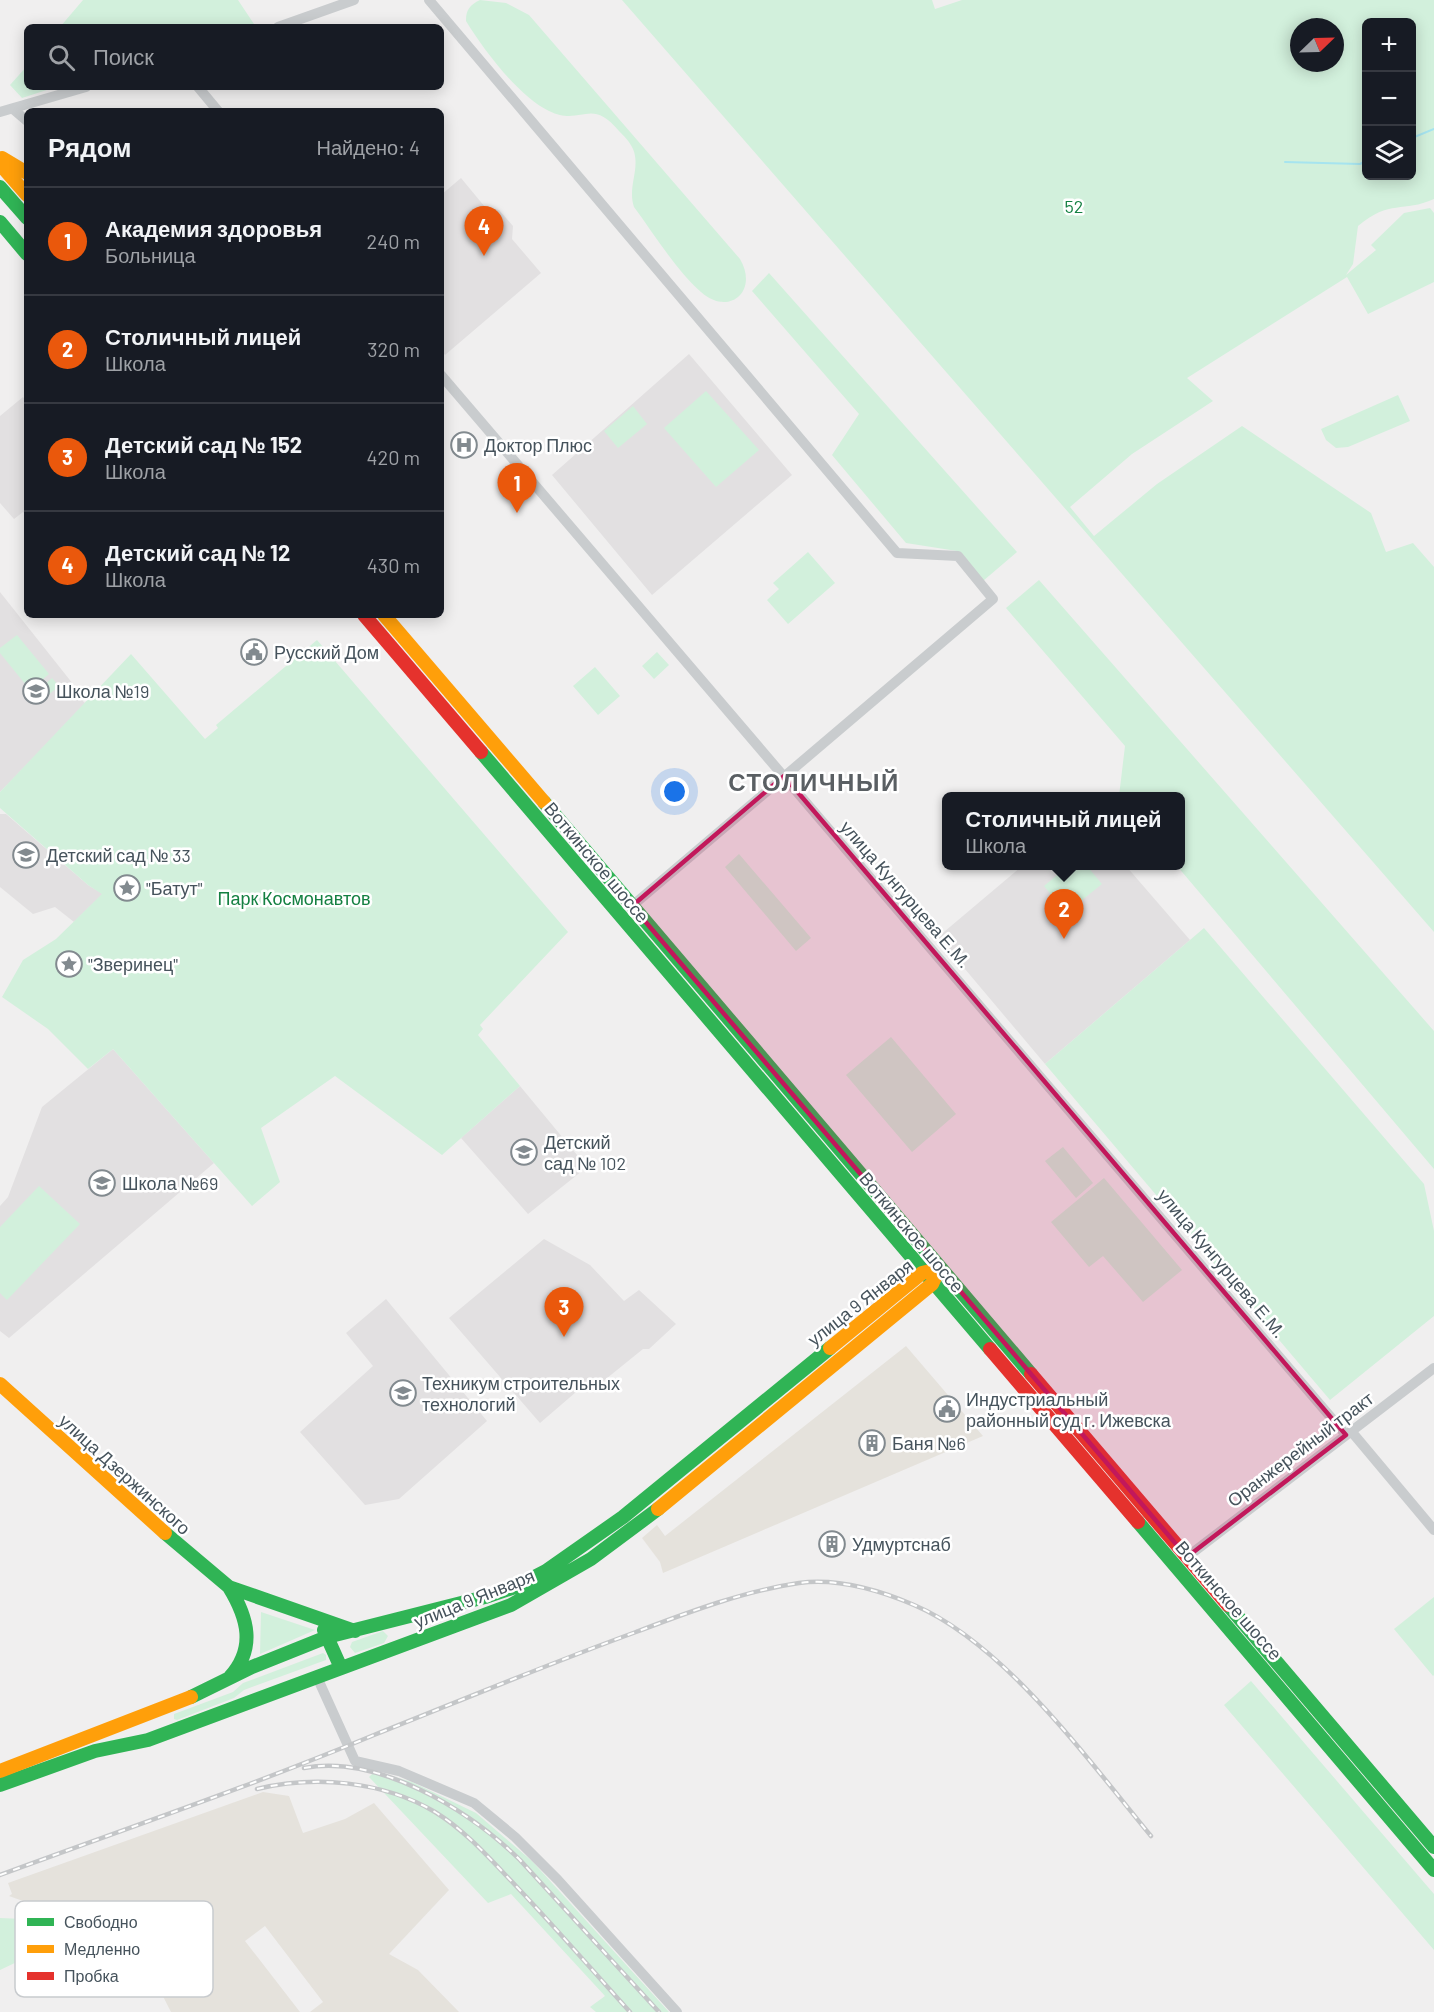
<!DOCTYPE html>
<html lang="ru">
<head>
<meta charset="utf-8">
<style>
  :root { --surface:#171b24; --page:#20242c; --text:#f1f3f6; --muted:#9ea1a6; --line:#363941; --accent:#ea580c }
  body { margin:0; font-family:Barlow,sans-serif; background:var(--page); color:var(--text) }
  .controls { position:absolute; right:18px; top:18px; display:grid; overflow:hidden; border-radius:9px; box-shadow:0 3px 15px #0003 }
  .controls button { width:54px; height:54px; display:grid; place-items:center; padding:0; border:0; border-bottom:2px solid var(--line); background:var(--surface); color:var(--text); font:30px sans-serif }
  .compass { position:absolute; left:1290px; top:18px; width:54px; height:54px; border-radius:50%; background:var(--surface); box-shadow:0 3px 15px #0003; rotate:67deg }
  .you { position:absolute; left:675px; top:792px; width:21px; height:21px; margin:-15px; border:4px solid #fff; border-radius:50%; background:#1a73e8; box-shadow:0 0 0 9px #1a73e833 }
  .badge { display:grid; place-items:center; width:39px; height:39px; border-radius:50%; background:var(--accent); color:#fff; font-size:20px; font-weight:700 }
  .pin { position:absolute; translate:-50% -50px; filter:drop-shadow(0 2px 3px #0008) }
  .pin::after { content:''; position:absolute; top:32px; width:21px; height:18px; background:inherit; clip-path:polygon(0 0,100% 0,50% 100%) }
  .popup { position:absolute; left:942px; top:792px; width:243px; height:78px; box-sizing:border-box; display:grid; place-content:center; border-radius:9px; background:var(--surface); filter:drop-shadow(0 2px 4px #0005); font-size:20px; white-space:nowrap; color:var(--muted) }
  .popup b { font-size:22px; color:var(--text) }
  .popup::after { content:''; position:absolute; left:50%; top:100%; margin-left:-12px; border:12px solid transparent; border-top-color:var(--surface) }
  .list { margin:0; padding:0; list-style:none }
  h2 { display:flex; justify-content:space-between; align-items:center; height:78px; margin:0; padding:0 24px; font-size:26px }
  h2 small { font-size:20px; font-weight:400; color:var(--muted) }
  .list li { display:grid; grid-template-columns:39px 1fr auto; gap:18px; align-items:center; box-sizing:border-box; height:108px; padding:0 24px; border-top:2px solid var(--line) }
  .list b { display:block; font-size:22px; white-space:nowrap }
  .list p { margin:0; font-size:20px; white-space:nowrap; color:var(--muted) }
  .list em { font-size:20px; font-style:normal; color:var(--muted) }
  .icon { flex:none; width:33px; height:33px; fill:none; stroke:currentColor; stroke-width:2; stroke-linecap:round; stroke-linejoin:round }
  .map { position:relative; flex:none; width:1434px; height:2012px; overflow:hidden }
  .search { position:absolute; background:var(--surface); box-shadow:0 3px 15px #0003; left:24px; top:24px; width:420px; height:66px; display:flex; align-items:center; gap:15px; box-sizing:border-box; padding:0 21px; border-radius:9px; color:var(--muted); font-size:22px }
  .panel { position:absolute; background:var(--surface); box-shadow:0 3px 15px #0003; left:24px; top:108px; width:420px; height:510px; border-radius:9px }
  .map>svg:first-child { display:block }
  .commercial { fill:#e5e2dc }
  .education { fill:#e2e0e1 }
  .green { fill:#d2f0dc; fill-rule:evenodd }
  .lines { fill:none; stroke-linecap:round; stroke-linejoin:round }
  .stream { stroke:#a6e4ef; stroke-width:2 }
  .street { stroke:#c9ccce; stroke-width:10 }
  .fast { stroke:#30b455; stroke-width:14 }
  .slow { stroke:#ff9f0a; stroke-width:14 }
  .jam { stroke:#e5322d; stroke-width:14 }
  .rail-casing { stroke:#c4c6c8; stroke-width:4.5 }
  .rail { stroke:#fff; stroke-width:2; stroke-dasharray:7; stroke-linecap:butt }
  .marked { fill:#c2185b; fill-opacity:0.2; stroke:#c2185b; stroke-width:4.5; stroke-linejoin:round }
  .labels { text-anchor:middle; dominant-baseline:central; stroke-width:5; stroke-linejoin:round; paint-order:stroke }
  .park-label { font-size:18px; fill:#148042; stroke:#fff }
  .poi-label { font-size:18px; fill:#46535c; stroke:#fff; text-anchor:start }
  .street-label { font-size:18px; fill:#46535c; stroke:#fff }
  .district-label { font-size:24px; font-weight:bold; letter-spacing:1.5px; fill:#5a5f63; stroke:#fff }
  .key { fill:#fff; stroke:#c8cbce; stroke-width:1.5 }
  .key-label { font-size:16px; fill:#46535c }
</style>
</head>
<body>
<div class="map">
<svg width="1434" height="2012" viewBox="0 0 1434 2012">
  <rect width="100%" height="100%" fill="#f0efef"/>
  <path class="commercial" d="M906,1346L983,1436L663,1573L660,1562L642,1538L657,1525L665,1536Z
    M263,1792L289,1796L303,1833L345,1819L374,1803L449,1890L389,1954L418,1970L459,2012H310L323,2002L265,1926L245,1941L300,2012H171L146,1963L129,1964L92,1930L73,1919L9,1896L12,1894L8,1883Z"/>
  <path class="education" d="M461,178L485,207L499,210L513,226L512,239L541,273L445,355L441,350V195Z
    M689,354L792,475L652,595L552,475Z
    M23,397L27,402V516L23,512L14,519L0,503V416Z
    M0,592L73,684L69,688L86,704L0,792Z
    M0,814H6L88,885L103,894L74,922L55,907L33,914L0,887Z
    M1022,866H1126L1190,940L1045,1064L938,937Z
    M113,1049L214,1163L9,1338L0,1331V1206L8,1197L42,1107Z
    M520,1086L587,1167L528,1214L461,1138Z
    M544,1239L590,1265L624,1301L639,1290L676,1324L649,1349H643L596,1387L590,1380L540,1423L449,1318Z
    M386,1299L487,1421L399,1499L365,1505L300,1432L373,1366L346,1333Z"/>
  <path class="green" d="M83,0H238L256,27H60Z
    M480,0L506,3L529,15L740,259C759,291 729,317 701,292C676,270 654,234 634,207C627,187 641,168 633,149C630,142 624,136 619,131C590,96 582,127 549,111C519,97 483,49 466,21C466,9 470,5 480,0Z
    M622,0H932L935,9L962,0H1434V199C1403,213 1390,199 1358,226L1353,264L1346,275L1376,250L1371,245L1404,213L1430,208L1434,213V282L1368,314L1347,277L1187,378L1213,401L1132,454L1070,507L1094,536L1157,484L1242,426L1371,513L1386,552L1413,543L1434,567V932ZM1366,22H1412V176H1366ZM1299,27H1335V63H1299Z
    M27,66V87H56L22,98L10,85Z
    M769,273L1017,552L983,581L957,551L906,543L832,455L859,414L752,291Z
    M706,391L759,450L716,487L664,428Z
    M1398,395L1410,421L1348,447L1336,448L1326,440L1321,429Z
    M633,406L647,424L618,448L604,431Z
    M808,552L835,583L788,624L767,600L779,589L773,583Z
    M1039,580L1434,1031V1169L1177,866H1181V796H1119L1125,746L1006,608Z
    M17,635L49,674L30,690L0,653V648Z
    M317,640L568,932L480,1025L483,1029L478,1035L520,1086L442,1155L335,1076L261,1128L280,1182L252,1206L113,1049L88,1069L48,1029L2,997L23,960L56,939L102,894L88,885L0,808V792L131,654L205,739L218,728L216,725Z
    M657,652L669,665L654,679L642,666Z
    M595,667L620,696L598,715L573,686Z
    M52,678L59,686L40,702L34,694Z
    M739,854L811,938L796,951L725,867Z
    M1068,866H1087L1102,884L1066,913L1044,886Z
    M1204,928L1424,1184L1434,1231V1316L1330,1400L1045,1064Z
    M891,1037L956,1114L912,1152L846,1075Z
    M1063,1147L1093,1183L1076,1198L1045,1161Z
    M1104,1178L1182,1270L1143,1302L1103,1256L1089,1267L1051,1222Z
    M39,1186L80,1224L7,1300L0,1293V1227Z
    M1434,1597V1675L1433,1676L1394,1629Z
    M261,1612L315,1630L260,1654Z
    M383,1631L388,1636L384,1643L355,1653L350,1647L352,1642Z
    M323,1653L326,1655V1660L244,1690L234,1698L177,1720L174,1719V1714L233,1692L243,1683Z
    M1251,1681L1434,1894V1950L1224,1705Z
    M375,1771L412,1782L476,1813L532,1861L669,2012H596L590,2007L605,1996L511,1894L488,1903L369,1777Z
    M0,1918L24,1919L78,1933L0,1970Z"/>
  <g class="lines">
    <path class="stream" d="M1412,138L1434,129
      M1285,162L1360,164L1366,161"/>
    <path class="street" d="M429,0L897,553L958,556L993,599L632,906
      M278,27L354,0
      M198,87L218,111
      M13,109L27,121
      M0,112L86,87
      M441,375L1346,1435
      M1351,1431L1434,1530
      M1187,1557L1434,1368
      M317,1677L355,1761L399,1771L474,1803L515,1837L558,1880L677,2012"/>
    <path class="fast" d="M0,187L27,218
      M0,222L27,254
      M481,752L990,1349
      M544,802L1031,1374
      M1138,1522L1434,1870
      M165,1533L229,1587L355,1631
      M229,1587C248,1618 256,1648 230,1677
      M1228,1605L1434,1847
      M324,1630L341,1668
      M191,1697L252,1667L327,1637L485,1597L515,1587L546,1571L623,1517L830,1348
      M0,1785L95,1751L148,1740L511,1605L591,1559L658,1509"/>
    <path class="slow" d="M2,158L27,173
      M0,164L27,195
      M384,615L544,802
      M830,1348L922,1273L934,1270
      M0,1384L165,1533
      M658,1509L932,1284L937,1273
      M0,1771L191,1697"/>
    <path class="jam" d="M364,615L481,752
      M990,1349L1138,1522
      M1031,1374L1228,1605"/>
    <g class="rail-casing">
      <path id="rail" d="M304,1768C378,1754 469,1810 520,1860L659,2012
        M257,1789C315,1775 383,1781 435,1812C466,1831 491,1860 516,1886C555,1927 592,1970 630,2012
        M0,1875C125,1829 251,1786 374,1735C462,1700 548,1664 636,1632C689,1612 744,1591 799,1583C837,1578 879,1590 914,1605C1005,1644 1088,1760 1151,1836"/>
    </g>
    <use href="#rail" class="rail"/>
  </g>
  <path class="marked" d="M784,776L1346,1435L1187,1557L632,906Z"/>
  <defs>
    <g id="hospital-ring" transform="scale(1.35)"><circle r="9.5" fill="#fff" stroke="#828a8f" stroke-width="1.5"/><path d="M-5-5h3v3.5h4V-5h3V5h-3V1.5h-4V5h-3Z" fill="#828a8f"/></g>
    <g id="civic-ring" transform="scale(1.35)"><circle r="9.5" fill="#fff" stroke="#828a8f" stroke-width="1.5"/><path d="M-.6-6.5H3V-4.5H.6V-3L4-1V1h2V6H-6V1h2V-1L-.6-3ZM-1.2 2.5V6h2.4V2.5Z" fill="#828a8f"/></g>
    <g id="school-ring" transform="scale(1.35)"><circle r="9.5" fill="#fff" stroke="#828a8f" stroke-width="1.5"/><path d="M0-5L7-2L0 1L-7-2ZM-4 1L0 2.5L4 1V4Q0 6-4 4Z" fill="#828a8f"/></g>
    <g id="sight-ring" transform="scale(1.35)"><circle r="9.5" fill="#fff" stroke="#828a8f" stroke-width="1.5"/><path d="M0-6L1.8-2.2L6-1.7L2.9 1.2L3.7 5.4L0 3.3L-3.7 5.4L-2.9 1.2L-6-1.7L-1.8-2.2Z" fill="#828a8f"/></g>
    <g id="university-ring" transform="scale(1.35)"><circle r="9.5" fill="#fff" stroke="#828a8f" stroke-width="1.5"/><path d="M0-5L7-2L0 1L-7-2ZM-4 1L0 2.5L4 1V4Q0 6-4 4Z" fill="#828a8f"/></g>
    <g id="building-ring" transform="scale(1.35)"><circle r="9.5" fill="#fff" stroke="#828a8f" stroke-width="1.5"/><path d="M-4-6H4V6H1V3H-1V6H-4ZM-2.5-4.3h1.7v1.8h-1.7ZM.8-4.3h1.7v1.8H.8ZM-2.5-1h1.7V.8h-1.7ZM.8-1h1.7V.8H.8Z" fill="#828a8f"/></g>
  </defs>
  <g fill-rule="evenodd">
    <use href="#hospital-ring" x="464" y="445"/>
    <use href="#civic-ring" x="254" y="652"/>
    <use href="#school-ring" x="36" y="691"/>
    <use href="#school-ring" x="26" y="855"/>
    <use href="#sight-ring" x="127" y="888"/>
    <use href="#sight-ring" x="69" y="964"/>
    <use href="#school-ring" x="524" y="1152"/>
    <use href="#school-ring" x="102" y="1183"/>
    <use href="#university-ring" x="403" y="1393"/>
    <use href="#civic-ring" x="947" y="1409"/>
    <use href="#building-ring" x="872" y="1443"/>
    <use href="#building-ring" x="832" y="1544"/>
  </g>
  <g class="labels">
    <g class="park-label">
      <text x="1074" y="206">52</text>
      <text x="294" y="898">Парк Космонавтов</text>
    </g>
    <g class="poi-label">
      <text x="484" y="445">Доктор Плюс</text>
      <text x="274" y="652">Русский Дом</text>
      <text x="56" y="691">Школа №19</text>
      <text x="46" y="855">Детский сад № 33</text>
      <text x="146" y="888">"Батут"</text>
      <text x="88" y="964">"Зверинец"</text>
      <text x="544" y="1142">Детский<tspan x="544" dy="21">сад № 102</tspan></text>
      <text x="122" y="1183">Школа №69</text>
      <text x="422" y="1383">Техникум строительных<tspan x="422" dy="21">технологий</tspan></text>
      <text x="966" y="1399">Индустриальный<tspan x="966" dy="21">районный суд г. Ижевска</tspan></text>
      <text x="892" y="1443">Баня №6</text>
      <text x="852" y="1544">Удмуртснаб</text>
    </g>
    <g class="street-label">
      <text transform="translate(597 862) rotate(50)">Воткинское шоссе</text>
      <text transform="translate(906 894) rotate(49)">улица Кунгурцева Е.М.</text>
      <text transform="translate(912 1232) rotate(50)">Воткинское шоссе</text>
      <text transform="translate(1222 1263) rotate(50)">улица Кунгурцева Е.М.</text>
      <text transform="translate(860 1302) rotate(-38)">улица 9 Января</text>
      <text transform="translate(1300 1449) rotate(-37)">Оранжерейный тракт</text>
      <text transform="translate(125 1474) rotate(42)">улица Дзержинского</text>
      <text transform="translate(474 1598) rotate(-22)">улица 9 Января</text>
      <text transform="translate(1229 1600) rotate(49)">Воткинское шоссе</text>
    </g>
    <g class="district-label">
      <text x="814" y="781">СТОЛИЧНЫЙ</text>
    </g>
  </g>
  <rect x="15" y="1901" width="198" height="96" rx="9" class="key"/>
  <rect x="27" y="1918" width="27" height="8" fill="#30b455"/>
  <rect x="27" y="1945" width="27" height="8" fill="#ff9f0a"/>
  <rect x="27" y="1972" width="27" height="8" fill="#e5322d"/>
  <g class="key-label">
    <text x="64" y="1928">Свободно</text>
    <text x="64" y="1955">Медленно</text>
    <text x="64" y="1982">Пробка</text>
  </g>
</svg>
<div class="controls">
<button>+</button>
<button>−</button>
<button><svg class="icon" aria-label="layers" viewBox="0 0 24 24"><path d="M12 4l9 5-9 5-9-5zM3 14l9 5 9-5"/></svg></button>
</div>
<svg class="compass" viewBox="-18 -18 36 36"><path d="M0-13l5 13h-10z" fill="#e53935"/><path d="M0 13l5-13h-10z" fill="#9ea1a6"/></svg>
<div class="you"></div>
<div class="pin badge" style="left:517px;top:513px">1</div>
<div class="pin badge" style="left:1064px;top:939px">2</div>
<div class="popup"><b>Столичный лицей</b>Школа</div>
<div class="pin badge" style="left:564px;top:1337px">3</div>
<div class="pin badge" style="left:484px;top:256px">4</div>
<div class="search"><svg class="icon" aria-label="search" viewBox="0 0 24 24"><circle cx="10" cy="10" r="6"/><path d="M15 15l6 6"/></svg>Поиск</div>
<section class="panel">
<h2>Рядом<small>Найдено: 4</small></h2>
<ul class="list">
<li><span class="badge">1</span><div><b>Академия здоровья</b><p>Больница</p></div><em>240 m</em></li>
<li><span class="badge">2</span><div><b>Столичный лицей</b><p>Школа</p></div><em>320 m</em></li>
<li><span class="badge">3</span><div><b>Детский сад № 152</b><p>Школа</p></div><em>420 m</em></li>
<li><span class="badge">4</span><div><b>Детский сад № 12</b><p>Школа</p></div><em>430 m</em></li>
</ul>
</section>
</div>
</body>
</html>
